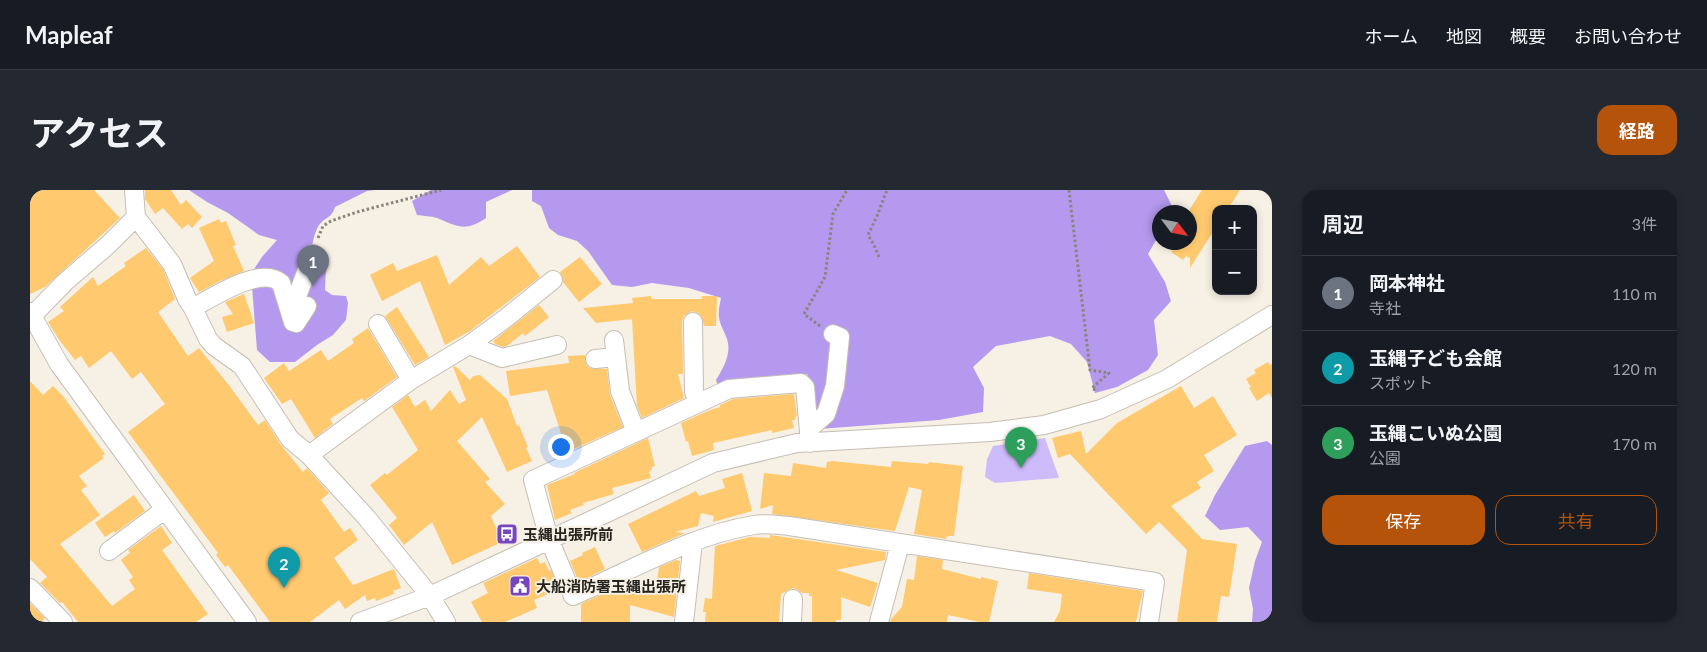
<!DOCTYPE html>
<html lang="ja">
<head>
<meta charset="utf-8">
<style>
  :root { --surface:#171b24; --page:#242831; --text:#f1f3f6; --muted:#9ea1a6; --line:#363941; --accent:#b45309 }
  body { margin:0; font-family:Lato,"Noto Sans JP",sans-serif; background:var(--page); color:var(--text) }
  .controls { position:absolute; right:15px; top:15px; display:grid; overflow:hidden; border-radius:10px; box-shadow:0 2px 8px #0003 }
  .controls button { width:45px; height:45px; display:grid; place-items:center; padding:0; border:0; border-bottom:1px solid var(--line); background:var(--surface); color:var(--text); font:25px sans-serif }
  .compass { position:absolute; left:1122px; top:15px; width:45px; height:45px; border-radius:50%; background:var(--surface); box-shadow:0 2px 8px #0003; rotate:122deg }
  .you { position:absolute; left:530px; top:256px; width:18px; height:18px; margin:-12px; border:4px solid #fff; border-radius:50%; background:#1a73e8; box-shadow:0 0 0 8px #1a73e833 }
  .badge { display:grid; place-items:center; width:32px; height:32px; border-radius:50%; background:var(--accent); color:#fff; font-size:16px; font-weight:700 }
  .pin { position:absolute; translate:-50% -41px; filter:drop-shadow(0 1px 2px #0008) }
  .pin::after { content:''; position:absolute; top:26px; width:18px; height:15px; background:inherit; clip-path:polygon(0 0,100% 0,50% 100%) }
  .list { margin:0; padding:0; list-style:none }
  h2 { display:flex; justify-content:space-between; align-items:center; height:65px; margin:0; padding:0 20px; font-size:21px }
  h2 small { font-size:16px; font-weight:400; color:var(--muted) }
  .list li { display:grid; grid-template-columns:32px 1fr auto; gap:15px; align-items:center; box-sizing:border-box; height:75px; padding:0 20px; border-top:1px solid var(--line) }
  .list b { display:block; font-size:19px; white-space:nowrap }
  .list p { margin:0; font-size:16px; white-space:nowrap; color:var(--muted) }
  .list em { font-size:16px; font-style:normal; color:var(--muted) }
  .actions { display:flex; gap:10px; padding:15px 20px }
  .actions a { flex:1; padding:11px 0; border:1px solid var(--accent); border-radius:15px; text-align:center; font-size:18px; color:var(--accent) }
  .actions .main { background:var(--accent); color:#fff }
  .map { position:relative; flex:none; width:1242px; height:432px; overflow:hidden; border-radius:15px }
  header { display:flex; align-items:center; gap:30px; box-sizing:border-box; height:70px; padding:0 25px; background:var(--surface); border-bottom:1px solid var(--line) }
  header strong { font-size:24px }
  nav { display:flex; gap:28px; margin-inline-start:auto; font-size:18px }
  .intro { display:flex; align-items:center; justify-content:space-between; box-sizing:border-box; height:120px; padding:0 30px }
  h1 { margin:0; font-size:35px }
  .button { padding:12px 22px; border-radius:15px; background:var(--accent); color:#fff; font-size:18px; font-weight:700 }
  main { display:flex; gap:30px; padding:0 30px }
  aside { flex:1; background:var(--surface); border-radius:15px; box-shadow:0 2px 8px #0003 }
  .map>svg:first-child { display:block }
  .green { fill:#cebcfa }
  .forest { fill:#b499ee }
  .building { fill:#fec96f }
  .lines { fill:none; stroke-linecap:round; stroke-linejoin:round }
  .minor-casing { stroke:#c5beb4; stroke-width:20 }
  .path { stroke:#89847d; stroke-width:3; stroke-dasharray:2.5 2.5; stroke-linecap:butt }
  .minor { stroke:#fff; stroke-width:18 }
  .labels { text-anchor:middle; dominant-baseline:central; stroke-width:4; stroke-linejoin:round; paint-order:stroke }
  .poi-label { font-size:15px; font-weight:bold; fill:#26231f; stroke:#f7f0e5; text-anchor:start }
</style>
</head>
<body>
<header>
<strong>Mapleaf</strong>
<nav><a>ホーム</a><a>地図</a><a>概要</a><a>お問い合わせ</a></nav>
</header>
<div class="intro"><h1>アクセス</h1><a class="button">経路</a></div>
<main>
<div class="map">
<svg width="1242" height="432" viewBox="0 0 1242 432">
  <rect width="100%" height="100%" fill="#f7f0e5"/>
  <path class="green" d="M1015,248L1029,288L965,293L955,287L957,269L963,256Z"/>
  <path class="forest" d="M159,0H345L337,1L305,17C302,28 295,27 289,35C283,45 281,60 281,71L296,76L295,100L302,105L316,106L318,113L316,130L303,145L287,155L265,172H240L227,160L221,84L232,67L247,50L229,45L198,23L177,12Z
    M401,0H482L456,12V28C435,42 429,37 407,28C401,26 393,26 387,25L382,11Z
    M502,0H1134L1145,22H1130L1129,45L1118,64L1135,92L1141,111L1124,130L1128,165L1118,180L1087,197L1065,203L1057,172L1041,154L1020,146L966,156L943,177L954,198L953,222L909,230L789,239C782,221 783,202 777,184L705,190L688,196L686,190C693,178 702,164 697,149C695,142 690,136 689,127C688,121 690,114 691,108L659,98L622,93L602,97L582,95L558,61L547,51L528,45L519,38L511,16L502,11Z
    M1237,251L1242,255V432H1222L1223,419L1219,398L1225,371L1232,352L1218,337L1190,340L1175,326L1185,305L1215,256Z"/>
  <path class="building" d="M0,0H64L90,28L15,97L0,104Z
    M115,0H141L151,15L156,10L172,27L162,38L158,34L152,39L133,18L125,24L115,9Z
    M1172,0H1210L1198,19H1186V37L1160,78V68L1156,66L1153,70L1141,62L1144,58L1136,52H1160V19Z
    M189,29L191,33L196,31L206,55L203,56L214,81L190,91L169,102L160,88L184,71L169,38Z
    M487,56L510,87L440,141L415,155L390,91L352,111L340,85L363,73L367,81L407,65L419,95L451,67L459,76Z
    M116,58L133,79L145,109L128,122L158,166L169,158L198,194L228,235L235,230L251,255L273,282L277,278L299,303L291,310L314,342L320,338L328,350L304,368L323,395L364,379L371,398L363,401L364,404L346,411L345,408L337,411L335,405L315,419L309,410L280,432H240L198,375L195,377L186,365L188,363L98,242L135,214L111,182L102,189L81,161L59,178L51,166L45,170L30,151L18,132L34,121L30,117L63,87L68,96L96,76L94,73Z
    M550,67L572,94L549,112L533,92V88L530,82Z
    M214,104L224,133L197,142L192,127L203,124L195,112Z
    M621,106L622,109H672V106H687L686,136H674L672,127L668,123L662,121L654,126L652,132L653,184H648L654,208L612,228L607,216L602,129L566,133L553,118L603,113L602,108Z
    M509,115L519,127L495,146L493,143L477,156L473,157L465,154L463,151Z
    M367,117L399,167L385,175L355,126Z
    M338,138L367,187L334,211L332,208L300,229L303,234L285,248L261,209L252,214L234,188L254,173L259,181L291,160L298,171L324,153L322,149Z
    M555,165L556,175L560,178L577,179L580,205L593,237L537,262L517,200L480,206L476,181L539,173L538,166Z
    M1238,172L1240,175L1242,174V208L1239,203L1227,211L1219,198L1221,197L1216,189L1226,183L1224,180Z
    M425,176L440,190L443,186L450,185L477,209L487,236L489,235L498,257L496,258L502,271L477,282L452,227L427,251L460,289L455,292L475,314L461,326L472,352L422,375L402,332L374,355L359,335L367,328L340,295L355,283L357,285L388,260L362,217L378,205L385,217L395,210L401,221L420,200L429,214L436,210L423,177Z
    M0,191L13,205L23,196L33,206L75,264L72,266L74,268L49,286L57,296L51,300L70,325L30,354L82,416L105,399L99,390L103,387L91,370L100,363L98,360L131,336L142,353L132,360L178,424L166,432H48L32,412L30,413L10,393L17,387L0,369Z
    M1151,196L1164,218L1183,206L1207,245L1174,265L1184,281L1167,292L1171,298L1141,316L1172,349L1207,354L1199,407L1191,406L1187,432H1147L1157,360L1129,332L1116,344L1040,264L1028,268L1022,248L1051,241L1056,264L1087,233Z
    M764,204L767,226L765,227L766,230H762L764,238L742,243V240L683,253L684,260L662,266L658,251L656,252L651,233L680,220L690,217V215L703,209Z
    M618,248L625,276L622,277V280L619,281L621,288L582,298L584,304L553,313L554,315L540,320L542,323L525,330L517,295L545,284L544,283Z
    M802,271L861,277L862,271L898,274L899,272L933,276L924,346H917L916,349L884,344L892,300L879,297L865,341L742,324L743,315L730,319L734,283L761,286L763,273L796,278L797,272Z
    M712,283L722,321L683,332L684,326L671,323L668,336L645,342L655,343L612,362L598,334L666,301L669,306L695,298L692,289Z
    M104,305L115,321L85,343L84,341L75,347L65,333Z
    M740,345L856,362L855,370L806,380L848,393L840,417L811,407V430H806V432H782V406H779V403H772L768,400L763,398L751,404L749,432H675L676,422H673L675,408L682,409L685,356L720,347L740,348Z
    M565,357L575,379L551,391V389L548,390L540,371L553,365L552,363Z
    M887,366L913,370L912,379L951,389V387L968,391L959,432H949L918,425L917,432H860L861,429L872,417L877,389L884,390Z
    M507,368L510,374L515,372L519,381L521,380L529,399L504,410L507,418L475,432H452L441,412L458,403L453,393Z
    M646,370L650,371L644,427L600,415V432H551V414L593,394L616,400L617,397L626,399L629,377Z
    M999,383L1113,401L1106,432H1024L1030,421L1032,404L997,399Z
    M0,413L15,428L11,432H0Z"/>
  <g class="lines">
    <g class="minor-casing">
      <path id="minor" d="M104,0L106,27L142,74L157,109L163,118L178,149L184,156L212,176L260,249L279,265L336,327L400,406L416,432
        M256,109H266L283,64
        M163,118C183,107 231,75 251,93L263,132L266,133L277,116
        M0,122L29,174L217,432
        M0,128L35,92L78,55L106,27
        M663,132L664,202L669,213
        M348,134L381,190
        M584,150L590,201L606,242
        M439,155L472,168L527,155
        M565,169L586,167
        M779,239L796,224L805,196L810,147L803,144
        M780,253L775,197L771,193L699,199L503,290L519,349L543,406C601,380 662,345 724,335C735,333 748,335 759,336L1125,392L1119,432
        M279,265L381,190L439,155L476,128L523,90
        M79,361L134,320
        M0,398L33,432
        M330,432L400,406L683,273L767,253L960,242L1014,235L1071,219L1137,189L1242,125
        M654,432L663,352
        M762,432L763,409
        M849,432L870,354"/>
    </g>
    <path class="path" d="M1039,0L1060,180L1079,183L1062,198V199L1068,200
      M288,48L293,36L301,31L327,22L411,0
      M849,67L844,55L838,45L847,26L857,0
      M790,136L774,124L795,87L803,24L817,0"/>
    <use href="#minor" class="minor"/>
  </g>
  <defs>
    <g id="bus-square" transform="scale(1.125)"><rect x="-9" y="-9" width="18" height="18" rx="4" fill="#7646be" stroke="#f7f0e5"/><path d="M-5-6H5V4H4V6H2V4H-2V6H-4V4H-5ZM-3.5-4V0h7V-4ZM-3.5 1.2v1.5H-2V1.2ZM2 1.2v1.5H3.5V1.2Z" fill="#fff"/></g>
    <g id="civic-square" transform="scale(1.125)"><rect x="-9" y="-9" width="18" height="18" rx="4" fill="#7646be" stroke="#f7f0e5"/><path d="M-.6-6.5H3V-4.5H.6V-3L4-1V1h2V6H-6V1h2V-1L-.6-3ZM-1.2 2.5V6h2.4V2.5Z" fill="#fff"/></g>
  </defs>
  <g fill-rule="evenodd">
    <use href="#bus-square" x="477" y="344"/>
    <use href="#civic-square" x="490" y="396"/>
  </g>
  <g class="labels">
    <g class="poi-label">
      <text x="493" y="344">玉縄出張所前</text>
      <text x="506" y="396">大船消防署玉縄出張所</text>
    </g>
  </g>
</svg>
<div class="controls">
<button>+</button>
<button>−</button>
</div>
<svg class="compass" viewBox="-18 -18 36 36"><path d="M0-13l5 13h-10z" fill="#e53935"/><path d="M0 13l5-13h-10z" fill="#9ea1a6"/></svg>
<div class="you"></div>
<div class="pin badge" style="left:283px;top:96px;background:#6b7280">1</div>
<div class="pin badge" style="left:254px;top:398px;background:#0f9aa8">2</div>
<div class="pin badge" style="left:991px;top:278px;background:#2e9e5b">3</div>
</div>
<aside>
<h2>周辺<small>3件</small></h2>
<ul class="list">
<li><span class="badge" style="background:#6b7280">1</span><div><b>岡本神社</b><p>寺社</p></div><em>110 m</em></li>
<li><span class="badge" style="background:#0f9aa8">2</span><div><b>玉縄子ども会館</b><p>スポット</p></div><em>120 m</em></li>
<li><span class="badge" style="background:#2e9e5b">3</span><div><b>玉縄こいぬ公園</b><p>公園</p></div><em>170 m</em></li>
</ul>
<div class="actions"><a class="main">保存</a><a>共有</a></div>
</aside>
</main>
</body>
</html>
